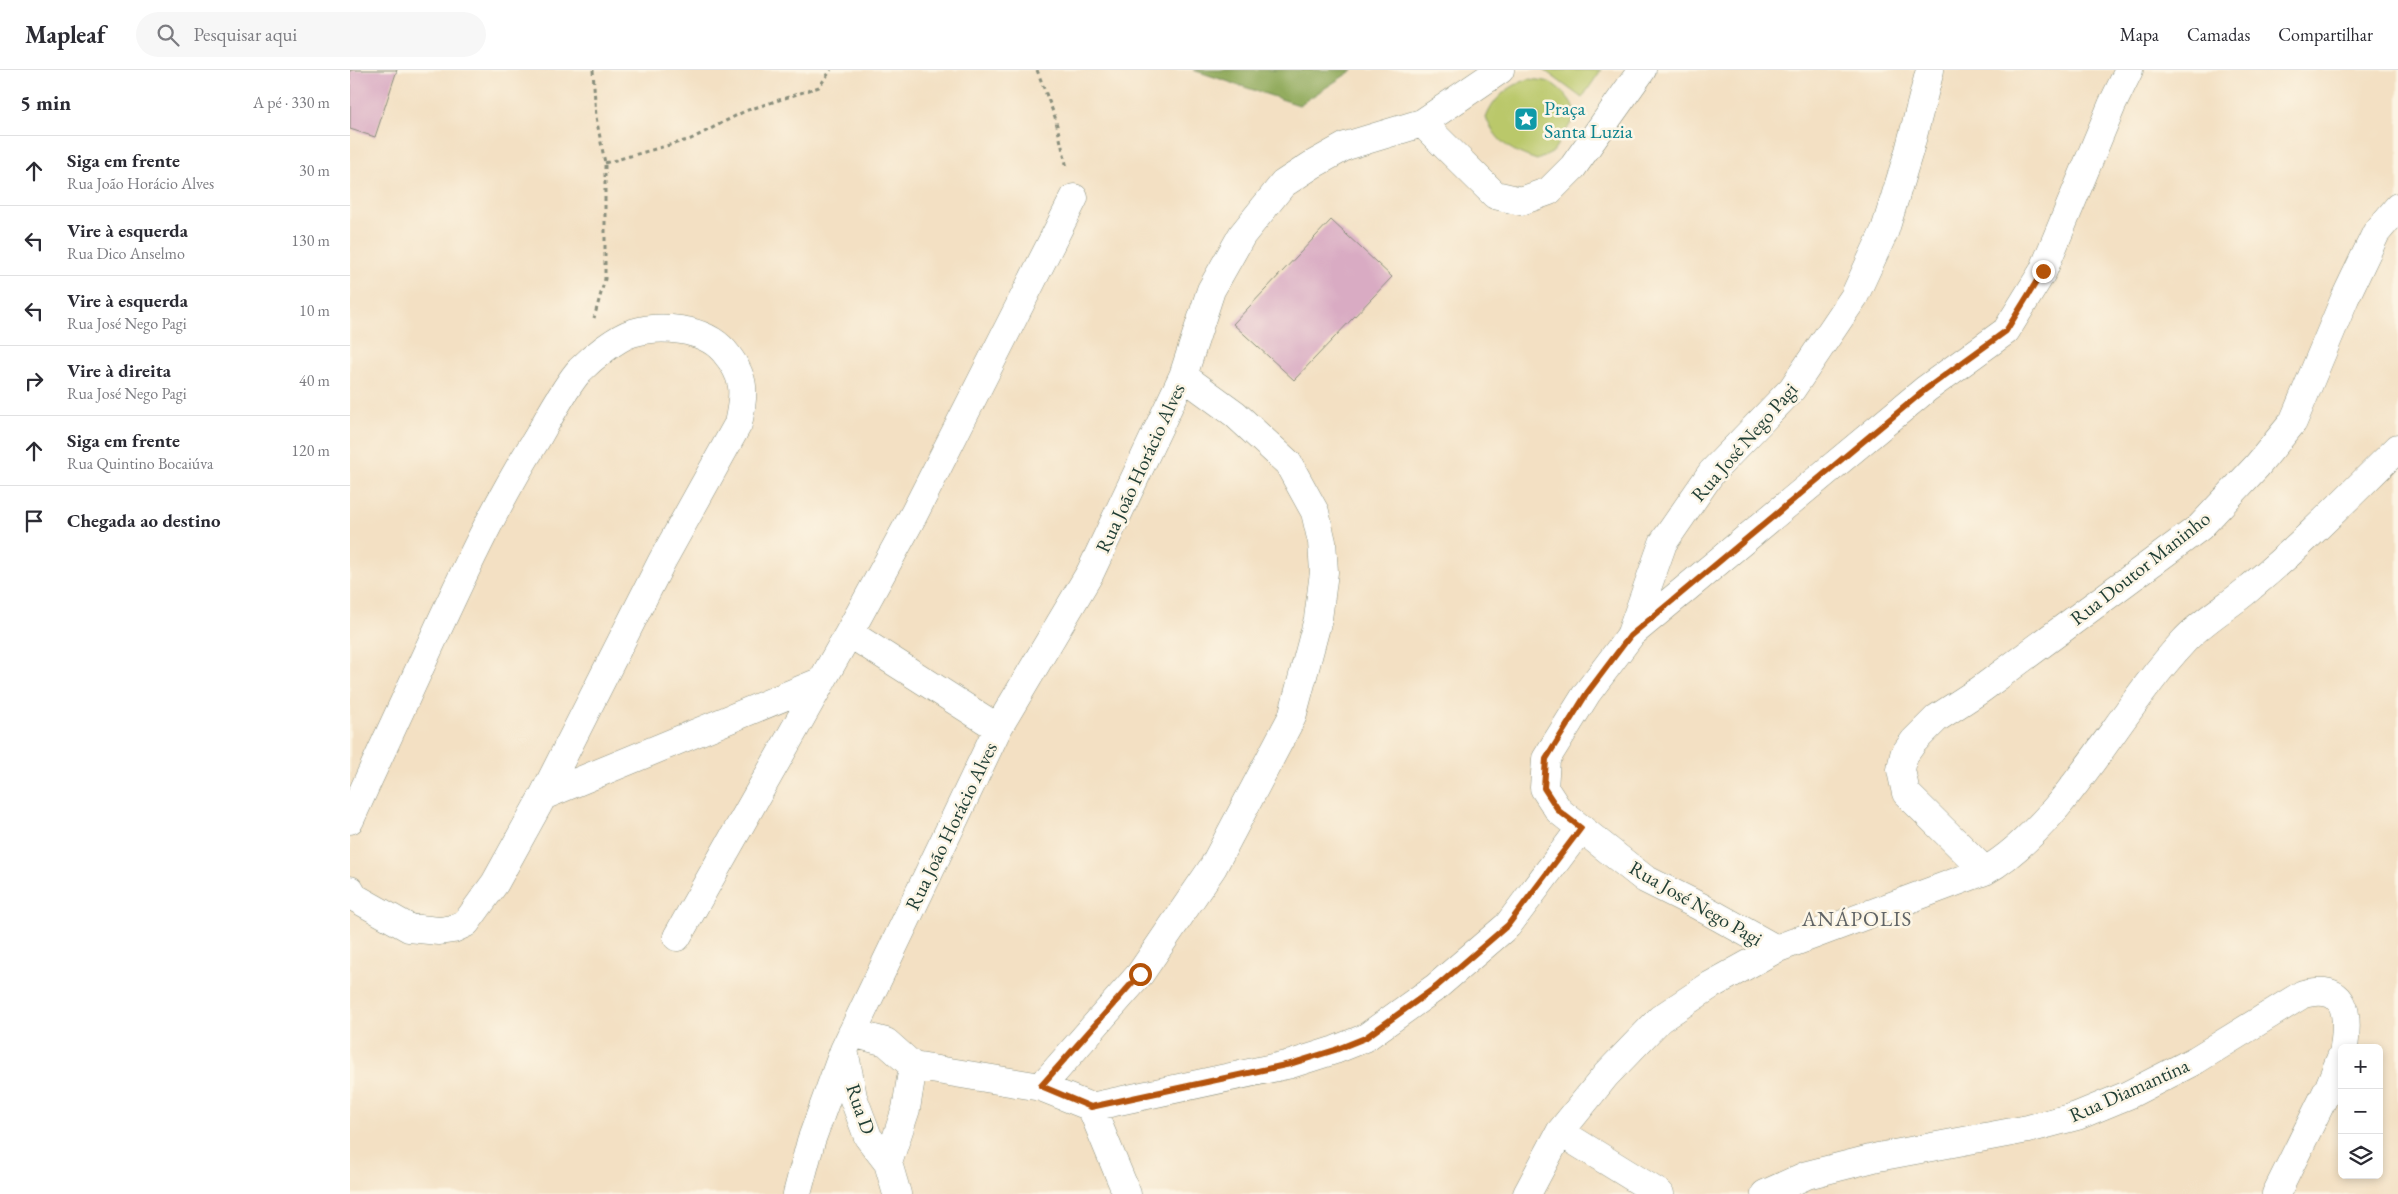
<!DOCTYPE html>
<html lang="pt">
<head>
<meta charset="utf-8">
<style>
  :root { --surface:#fff; --page:#f7f7f7; --text:#2b2b33; --muted:#7c7c81; --line:#e1e1e2 }
  body { margin:0; font-family:"EB Garamond",serif; background:var(--page); color:var(--text) }
  .controls { position:absolute; right:15px; bottom:15px; display:grid; overflow:hidden; border-radius:8px; box-shadow:0 2px 8px #0003 }
  .controls button { width:45px; height:45px; display:grid; place-items:center; padding:0; border:0; border-bottom:1px solid var(--line); background:var(--surface); color:var(--text); font:25px sans-serif }
  .stop { position:absolute; width:15px; height:15px; margin:-11px; border:4px solid #b45309; border-radius:50%; background:#fff }
  .stop.end { background:#b45309; border-color:#fff; box-shadow:0 1px 5px #0008 }
  .list { margin:0; padding:0; list-style:none }
  h2 { display:flex; justify-content:space-between; align-items:center; height:65px; margin:0; padding:0 20px; font-size:21px }
  h2 small { font-size:16px; font-weight:400; color:var(--muted) }
  .list li { display:grid; grid-template-columns:32px 1fr auto; gap:15px; align-items:center; box-sizing:border-box; height:70px; padding:0 20px; border-top:1px solid var(--line) }
  .list b { display:block; font-size:19px; white-space:nowrap }
  .list p { margin:0; font-size:16px; white-space:nowrap; color:var(--muted) }
  .list em { font-size:16px; font-style:normal; color:var(--muted) }
  .icon { flex:none; width:28px; height:28px; fill:none; stroke:currentColor; stroke-width:2; stroke-linecap:round; stroke-linejoin:round }
  .map { position:relative; flex:none; width:2048px; height:1124px; overflow:hidden }
  header { display:flex; align-items:center; gap:30px; box-sizing:border-box; height:70px; padding:0 25px; background:var(--surface); border-bottom:1px solid var(--line) }
  header strong { font-size:24px }
  nav { display:flex; gap:28px; margin-inline-start:auto; font-size:18px }
  .search { width:350px; height:45px; background:var(--page); display:flex; align-items:center; gap:12px; box-sizing:border-box; padding:0 18px; border-radius:28px; color:var(--muted); font-size:19px }
  main { display:flex }
  aside { flex:1; background:var(--surface) }
  .map>svg:first-child { display:block }
  .green { fill:#bac86a; stroke:#6c824f }
  .forest { fill:#93ac5e; stroke:#597449 }
  .building { fill:#d9abc3 }
  .lines { fill:none; stroke-linecap:round; stroke-linejoin:round }
  .street-casing { stroke:#898e7c; stroke-width:29 }
  .path { stroke:#898e7c; stroke-width:3; stroke-dasharray:4 4; stroke-linecap:butt }
  .street { stroke:#fff; stroke-width:28 }
  .route { stroke:#b45309; stroke-width:6 }
  .labels { text-anchor:middle; dominant-baseline:central; stroke-width:5; stroke-linejoin:round; paint-order:stroke }
  .culture-label { font-size:20px; fill:#0d838f; stroke:#fcf5e5; text-anchor:start }
  .street-label { font-size:20px; fill:#1f3d34; stroke:#fcf5e5 }
  .neighbourhood-label { font-size:21px; letter-spacing:1px; fill:#606466; stroke:#fcf5e5 }
</style>
</head>
<body>
<header>
<strong>Mapleaf</strong>
<div class="search"><svg class="icon" aria-label="search" viewBox="0 0 24 24"><circle cx="10" cy="10" r="6"/><path d="M15 15l6 6"/></svg>Pesquisar aqui</div>
<nav><a>Mapa</a><a>Camadas</a><a>Compartilhar</a></nav>
</header>
<main>
<aside>
<h2>5 min<small>A pé · 330 m</small></h2>
<ul class="list">
<li><svg class="icon" aria-label="ahead" viewBox="0 0 24 24"><path d="M12 20V5M6 11l6-6 6 6"/></svg><div><b>Siga em frente</b><p>Rua João Horácio Alves</p></div><em>30 m</em></li>
<li><svg class="icon" aria-label="left" viewBox="0 0 24 24"><path d="M17 20v-9H6M10 6l-5 5 5 5"/></svg><div><b>Vire à esquerda</b><p>Rua Dico Anselmo</p></div><em>130 m</em></li>
<li><svg class="icon" aria-label="left" viewBox="0 0 24 24"><path d="M17 20v-9H6M10 6l-5 5 5 5"/></svg><div><b>Vire à esquerda</b><p>Rua José Nego Pagi</p></div><em>10 m</em></li>
<li><svg class="icon" aria-label="right" viewBox="0 0 24 24"><path d="M7 20v-9h11M14 6l5 5-5 5"/></svg><div><b>Vire à direita</b><p>Rua José Nego Pagi</p></div><em>40 m</em></li>
<li><svg class="icon" aria-label="ahead" viewBox="0 0 24 24"><path d="M12 20V5M6 11l6-6 6 6"/></svg><div><b>Siga em frente</b><p>Rua Quintino Bocaiúva</p></div><em>120 m</em></li>
<li><svg class="icon" aria-label="arrive" viewBox="0 0 24 24"><path d="M6 21V4h12l-3 4 3 4H6"/></svg><div><b>Chegada ao destino</b></div></li>
</ul>
</aside>
<div class="map">
<svg width="2048" height="1124" viewBox="0 0 2048 1124">
  <rect width="100%" height="100%" fill="#fcf5e5"/>
  <filter id="ink" filterUnits="userSpaceOnUse"><feTurbulence type="fractalNoise" baseFrequency=".02" numOctaves="2"/><feDisplacementMap in="SourceGraphic" scale="10" xChannelSelector="R" yChannelSelector="G"/><feConvolveMatrix kernelMatrix="1 2 1 2 8 2 1 2 1" color-interpolation-filters="sRGB"/></filter>
  <filter id="wash" filterUnits="userSpaceOnUse"><feTurbulence type="fractalNoise" baseFrequency=".0096" numOctaves="4" result="noise"/><feDisplacementMap in="SourceGraphic" scale="20" xChannelSelector="R" yChannelSelector="G"/><feGaussianBlur stdDeviation="1.12" result="paint"/><feColorMatrix in="noise" values="0 0 0 0 0 0 0 0 0 0 0 0 0 0 0 0 0 1.4 0 .05"/><feComposite in="paint" operator="in"/></filter>
  <g filter="url(#wash)">
    <rect width="100%" height="100%" fill="#f3e0c3"/>
    <path class="green" d="M1194,0H1251L1232,28Z
      M1179,9C1185,10 1193,10 1199,12C1210,17 1225,33 1226,45L1202,83L1187,90C1161,81 1148,74 1136,48C1144,27 1159,16 1179,9Z"/>
    <path class="forest" d="M843,0H1003L949,35Z"/>
    <g id="blocks">
      <path class="building" d="M0,0H47L25,67L0,59Z
        M981,150L1042,207L944,310L883,254Z"/>
    </g>
  </g>
  <g filter="url(#ink)">
    <use href="#blocks" fill-opacity="0" stroke="#898e7c" stroke-width="1"/>
    <g class="lines">
      <g class="street-casing">
        <path id="street" d="M1072,53L1145,125L1171,131L1199,121L1223,97L1292,0
          M499,563L648,658
          M1280,565L1576,319L1656,261L1693,201L1762,35L1779,0
          M193,726L472,611
          M0,750C28,688 57,626 85,565C116,498 147,432 186,370C197,351 216,315 230,300C242,288 266,268 282,263C310,254 354,258 374,281C396,307 395,322 388,354L312,491L193,726L145,813L116,853L103,859L89,861L59,858L4,827L0,820
          M1635,801L1556,723L1551,700L1554,685L1564,671L1587,648L1630,620L1850,457L1907,396L1943,352L1995,228L2026,163L2048,137
          M327,867L499,563L564,444L724,128
          M1426,879L1349,836L1295,809L1209,741L1194,718L1196,689L1237,623L1280,566L1313,473L1362,402L1442,319L1504,227L1535,160L1559,81L1580,0
          M502,963L536,972L563,996L691,1017L741,1037L941,994L985,980L1015,968L1086,917L1158,855L1231,758
          M494,980L503,1027L518,1067L538,1093L547,1124
          M691,1017L790,904L863,797L942,647L968,549L974,502L972,472L965,442L938,393L885,344L833,306
          M741,1037L777,1124
          M1210,1062L1310,1124
          M538,1093L556,1039L563,996
          M447,1124L461,1071L494,980L648,658L740,503L833,306L861,220L892,165L933,114L962,95L996,76L1072,53L1150,0
          M1177,1124L1210,1062L1256,1005L1310,949L1361,915L1426,879L1635,801C1662,786 1685,762 1705,739C1751,685 1786,623 1834,571C1853,550 1881,535 1902,516C1954,473 2000,425 2048,378
          M1415,1124L1457,1105L1528,1087L1678,1059L1727,1046L1778,1025L1846,990L1953,924C1997,913 1999,943 1994,978
          M1926,1124L1979,1017L1992,985"/>
      </g>
      <path class="path" d="M243,0L246,47L255,93V209L244,248
        M687,0L705,47L717,98
        M255,93L341,69L395,41L469,17L481,0"/>
      <use href="#street" class="street"/>
    </g>
  </g>
  <g class="lines" filter="url(#ink)">
    <path class="route" d="M790,904L691,1016L741,1037L940,994L985,980L1015,968L1086,917L1158,855L1231,758L1209,741L1194,718L1196,689L1237,623L1280,566L1576,319L1656,261L1693,201"/>
  </g>
  <defs>
    <g id="sight-square" transform="scale(1.25)"><rect x="-9" y="-9" width="18" height="18" rx="4" fill="#0f9aa8" stroke="#fcf5e5"/><path d="M0-6L1.8-2.2L6-1.7L2.9 1.2L3.7 5.4L0 3.3L-3.7 5.4L-2.9 1.2L-6-1.7L-1.8-2.2Z" fill="#fff"/></g>
  </defs>
  <g fill-rule="evenodd">
    <use href="#sight-square" x="1176" y="49"/>
  </g>
  <g class="labels">
    <g class="culture-label">
      <text x="1194" y="38">Praça<tspan x="1194" dy="23">Santa Luzia</tspan></text>
    </g>
    <g class="street-label">
      <text transform="translate(1394 372) rotate(-49)">Rua José Nego Pagi</text>
      <text transform="translate(790 398) rotate(-65)">Rua João Horácio Alves</text>
      <text transform="translate(1790 498) rotate(-38)">Rua Doutor Maninho</text>
      <text transform="translate(601 756) rotate(-64)">Rua João Horácio Alves</text>
      <text transform="translate(1346 833) rotate(30)">Rua José Nego Pagi</text>
      <text transform="translate(1779 1020) rotate(-24)">Rua Diamantina</text>
      <text transform="translate(511 1039) rotate(71)">Rua D</text>
    </g>
    <g class="neighbourhood-label">
      <text x="1507" y="848">ANÁPOLIS</text>
    </g>
  </g>
</svg>
<div class="controls">
<button>+</button>
<button>−</button>
<button><svg class="icon" aria-label="layers" viewBox="0 0 24 24"><path d="M12 4l9 5-9 5-9-5zM3 14l9 5 9-5"/></svg></button>
</div>
<div class="stop" style="left:790px;top:904px"></div>
<div class="stop end" style="left:1693px;top:201px"></div>
</div>
</main>
</body>
</html>
